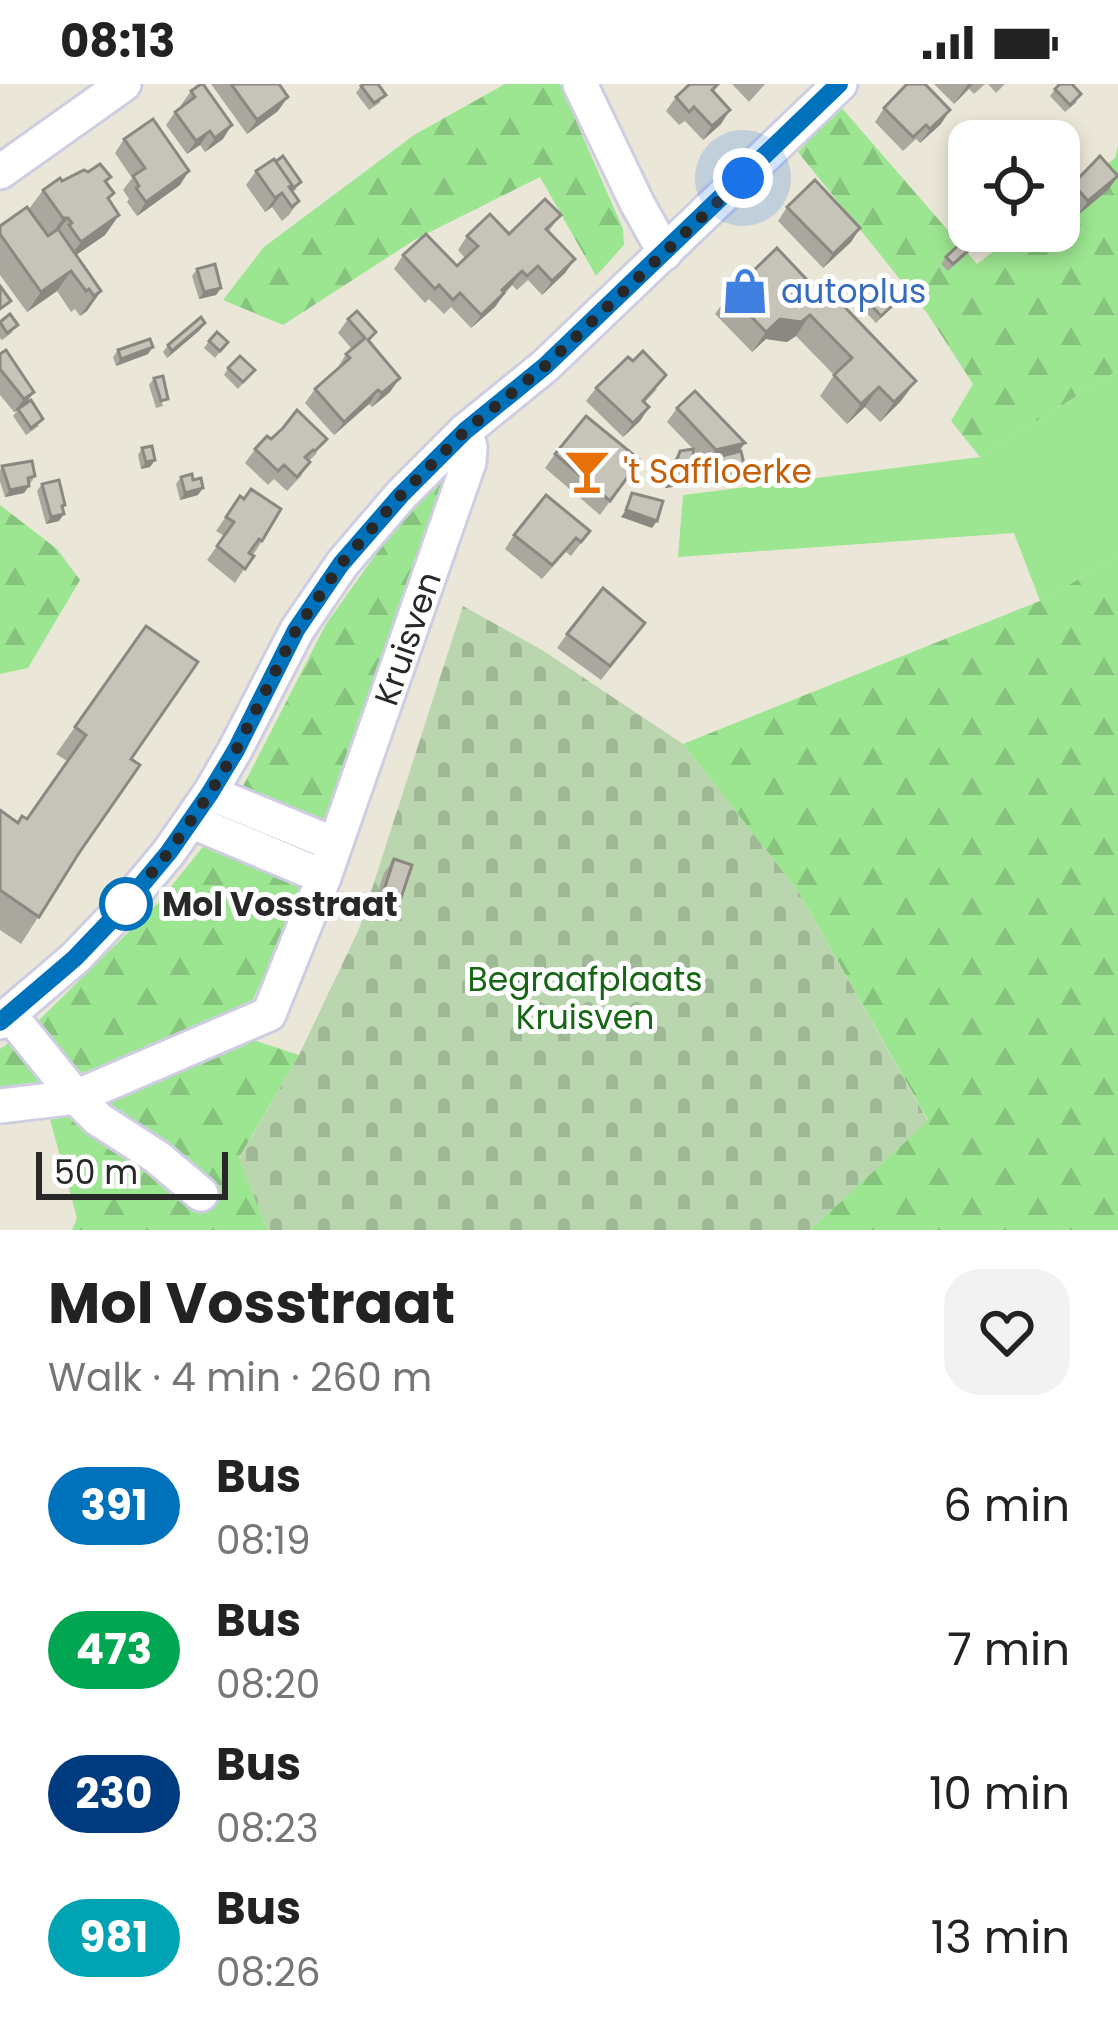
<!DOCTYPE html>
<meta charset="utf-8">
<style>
body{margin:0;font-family:Poppins,sans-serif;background:#f2f2f2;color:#222;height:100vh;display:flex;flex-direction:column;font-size:45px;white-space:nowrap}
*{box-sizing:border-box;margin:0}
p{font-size:39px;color:#767676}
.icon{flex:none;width:66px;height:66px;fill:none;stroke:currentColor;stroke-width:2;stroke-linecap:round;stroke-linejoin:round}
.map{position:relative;height:1146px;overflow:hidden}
.drawer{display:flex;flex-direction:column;background:#fff;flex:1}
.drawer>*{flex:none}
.badge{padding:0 24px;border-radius:39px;font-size:42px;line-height:78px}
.fabs{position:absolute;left:948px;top:36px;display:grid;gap:24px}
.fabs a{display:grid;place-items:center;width:132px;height:132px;border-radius:24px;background:#fff;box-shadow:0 6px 18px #0003;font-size:60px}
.scale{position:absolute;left:36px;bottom:30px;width:192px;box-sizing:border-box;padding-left:12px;border:6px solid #282828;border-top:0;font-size:33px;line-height:42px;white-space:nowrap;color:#282828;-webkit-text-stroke:9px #fff;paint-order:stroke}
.you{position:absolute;width:60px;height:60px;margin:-30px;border:9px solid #fff;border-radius:50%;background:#1a73e8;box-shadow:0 0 0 18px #1a73e833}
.map>.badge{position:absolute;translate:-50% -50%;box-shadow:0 0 0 6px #fff}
.round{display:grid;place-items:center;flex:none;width:126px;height:126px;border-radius:36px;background:#f2f2f2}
.headline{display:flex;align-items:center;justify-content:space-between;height:204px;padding:0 48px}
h1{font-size:57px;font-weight:700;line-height:90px}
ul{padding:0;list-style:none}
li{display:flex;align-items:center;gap:36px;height:144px;padding:0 48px}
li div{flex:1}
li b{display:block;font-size:45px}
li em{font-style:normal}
li .badge{min-width:132px;font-weight:700;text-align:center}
.status{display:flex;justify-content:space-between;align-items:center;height:84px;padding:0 60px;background:#fff;direction:ltr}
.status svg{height:33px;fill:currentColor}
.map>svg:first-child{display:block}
</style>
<div class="status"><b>08:13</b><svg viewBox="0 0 49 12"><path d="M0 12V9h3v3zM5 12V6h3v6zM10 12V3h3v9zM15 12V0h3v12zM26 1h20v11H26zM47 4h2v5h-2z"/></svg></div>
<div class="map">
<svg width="1118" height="1146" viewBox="0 0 1118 1146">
<defs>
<pattern id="forest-firs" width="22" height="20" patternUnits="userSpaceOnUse" patternTransform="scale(3)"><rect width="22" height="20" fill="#9ce591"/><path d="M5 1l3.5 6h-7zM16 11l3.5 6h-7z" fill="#86c47d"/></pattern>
<pattern id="cemetery-stones" width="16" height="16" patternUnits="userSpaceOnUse" patternTransform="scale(3)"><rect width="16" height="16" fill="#b9d6ae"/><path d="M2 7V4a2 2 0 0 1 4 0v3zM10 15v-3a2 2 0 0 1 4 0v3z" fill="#9fb896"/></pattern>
</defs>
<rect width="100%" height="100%" fill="#ebe7d8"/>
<polygon fill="#9ce591" points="1118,286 1118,473 1040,517 1014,449 678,473 683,411 980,373"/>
<g fill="url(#forest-firs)">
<polygon points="505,0 560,0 623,145 624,161 596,192 540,93 416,155 283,241 223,216 264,163 414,51"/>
<polygon points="841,23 977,180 1020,147 1059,147 1059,117 1115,74 1118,62 1118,286 980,373 951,337 973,300 927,229 798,68"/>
<polygon points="440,398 449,413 328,743 240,708 326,540 409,424"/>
<polygon points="0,421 57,465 80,496 28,584 0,590"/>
<polygon points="1118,473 1118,1146 810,1146 928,1036 798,807 683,660 1040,517"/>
<polygon points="206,759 305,804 246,930 46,1002 0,1009 0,965 34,941 157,820"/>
<polygon points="253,956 299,971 239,1074 267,1146 72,1146 77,1134 48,1028 112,1009"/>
</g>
<polygon fill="url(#cemetery-stones)" points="463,522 542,566 683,660 798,807 928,1037 810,1146 267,1146 239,1075 299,971 359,845"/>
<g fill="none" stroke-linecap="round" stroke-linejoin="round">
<defs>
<g id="minor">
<polyline points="580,0 637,119 665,169"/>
<polyline points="0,88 124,0"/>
<polyline points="210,709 334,760"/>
<polyline points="191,737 324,793"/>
<polyline points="10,931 76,1013 98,1035 157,1073 201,1110"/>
<polyline points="0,938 75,874 118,829 169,768 210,709 235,666 297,546 342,480 401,411 465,347 545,282 840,0"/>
<path id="s1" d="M 0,1022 L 76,1013 L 269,930 L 324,793 L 469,378 L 470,363 L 465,347"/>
</g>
</defs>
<use href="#minor" stroke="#cecde2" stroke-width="39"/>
<use href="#minor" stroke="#fff" stroke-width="33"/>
</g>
<g fill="#aaa89e">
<polygon points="211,0 279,0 278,27 247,50"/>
<polygon points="719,0 713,8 721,40 703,56 685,37 679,41 666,27 676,13"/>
<polygon points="732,0 765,0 749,18"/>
<polygon points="934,0 985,0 974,10 969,5 954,20"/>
<polygon points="988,0 1005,0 996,9"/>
<polygon points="361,2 381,18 369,26 356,9"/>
<polygon points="1055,5 1077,18 1065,28 1050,12"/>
<polygon points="191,7 223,55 205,68 200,61 187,70 166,41 175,28 182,23 181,21"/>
<polygon points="884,24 941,40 920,59 916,55 903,67 875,38"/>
<polygon points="124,55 180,101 137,132 127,118 129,115 123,106 132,94 115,69"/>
<polygon points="256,87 297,105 292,108 299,117 289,131 282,137 272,123 265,128 246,101"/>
<polygon points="1118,92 1108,106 1078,131 1063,114 1073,100"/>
<polygon points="111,93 107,99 109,116 119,131 105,151 76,171 101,207 87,227 80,232 75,225 71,228 57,207 27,228 0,191 0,142 29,125 43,106 62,97"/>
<polygon points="787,123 860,144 851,158 823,184 778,137"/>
<polygon points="561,131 548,148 575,175 565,189 542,211 528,196 517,206 512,201 495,223 471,244 451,223 444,230 429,215 425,219 394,185 403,171 457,182 465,174 458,166 467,152 509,150"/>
<polygon points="1026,147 1047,147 1037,159"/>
<polygon points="981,155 976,162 948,187 941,180 946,173"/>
<polygon points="777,164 901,317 880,338 865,323 847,340 820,312 834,291 796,252 787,258 766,255 752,268 715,230 729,210"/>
<polygon points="197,185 221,204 216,211 199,215 192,192"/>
<polygon points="904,211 876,239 863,225 868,218"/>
<polygon points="348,235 376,248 369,258 390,308 372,323 369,320 334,351 305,319 315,305 337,285 346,270 352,265 338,249"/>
<polygon points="0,238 13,248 2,256 0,254"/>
<polygon points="200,246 167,274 163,268 168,261"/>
<polygon points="209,257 228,258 215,274 204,264"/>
<polygon points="118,266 148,270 116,282 113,273"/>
<polygon points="0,270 39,342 26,351 13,332 17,327 14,328 0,311"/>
<polygon points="228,284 255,286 238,305 224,291"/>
<polygon points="154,294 163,322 156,324 149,301"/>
<polygon points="596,304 657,305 645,318 649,323 640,337 623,353 586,317"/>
<polygon points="677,324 739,368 741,396 711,403 705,382 707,380 693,366 696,400 665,404 675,374 680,367 693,365 667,338"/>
<polygon points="283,344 317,369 309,377 301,392 287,407 274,395 268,401 245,379 255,365"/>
<polygon points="142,364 155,376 150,383 141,385 138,371"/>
<polygon points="555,370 640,376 600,431 545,384"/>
<polygon points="2,382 35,392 24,409 5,413 0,398 0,386"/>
<polygon points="181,393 198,411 180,416 176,400"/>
<polygon points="42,400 63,424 59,437 46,440 37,407"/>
<polygon points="240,412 262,457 235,499 207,476 224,452 216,447"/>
<polygon points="590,447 571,472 566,468 542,495 505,465 514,451"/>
<polygon points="146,542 131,675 79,769 21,860 0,846 0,726 18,738 27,735 67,677 56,670"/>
<polygon points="567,550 635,553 601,596 557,564"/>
<polygon points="394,775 398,823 388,837 370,831 384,789"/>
</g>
<g fill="#8b8881">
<polygon points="968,0 973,0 954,20"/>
<polygon points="288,13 278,27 247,50 257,36"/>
<polygon points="730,26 721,40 703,56 712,42"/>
<polygon points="950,26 941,40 920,59 930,45"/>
<polygon points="232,41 223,55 205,68 215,54"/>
<polygon points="210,47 200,61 187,70 196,57"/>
<polygon points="189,87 180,101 137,132 146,118"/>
<polygon points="1118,92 1108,106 1078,131 1088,117"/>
<polygon points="282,109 272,123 265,128 275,114"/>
<polygon points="119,131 105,151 66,178 81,158"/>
<polygon points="63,134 68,134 53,154 49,154"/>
<polygon points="860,144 851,158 823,184 833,170"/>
<polygon points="575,175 565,189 542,211 552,197"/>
<polygon points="71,187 57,207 27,228 41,208"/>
<polygon points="522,187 512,201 497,215 504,209 495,223 471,244 502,206"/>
<polygon points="221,204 216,211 199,215 204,208"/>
<polygon points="101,207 87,227 80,232 94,212"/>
<polygon points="810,231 796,252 787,258 766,255 752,268 766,248 780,235"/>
<polygon points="205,239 200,246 167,274 172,267"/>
<polygon points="153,263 148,270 116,282 121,275"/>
<polygon points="400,294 390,308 372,323 382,309"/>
<polygon points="916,297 901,317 880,338 894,318"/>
<polygon points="879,303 865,323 847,340 861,320"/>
<polygon points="378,306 369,320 334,351 344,338"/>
<polygon points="34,308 24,322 14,328 24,315"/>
<polygon points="649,323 640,337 623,353 633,339"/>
<polygon points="745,359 735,373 710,375 707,380 716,366"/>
<polygon points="155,376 150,383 141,385 146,378"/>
<polygon points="746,389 741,396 711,403 716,396"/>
<polygon points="701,393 696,400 665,404 670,397"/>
<polygon points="29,402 24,409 5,413 10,406"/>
<polygon points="203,404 198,411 180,416 185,409"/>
<polygon points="626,426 657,437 652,444 621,433"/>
<polygon points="64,430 59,437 46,440 51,433"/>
<polygon points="380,818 398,823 388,837 370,831"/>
</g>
<g fill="#c6c3b8" stroke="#8b8881" stroke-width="3">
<polygon points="201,0 203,0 232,41 215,54 210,47 196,57 175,28 195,13 191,7"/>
<polygon points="231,0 279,0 288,13 257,36"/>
<polygon points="364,0 378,0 386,11 374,19 361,2"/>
<polygon points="690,0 718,0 712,6 730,26 712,42 694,23 689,28 676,13"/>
<polygon points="907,0 925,0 950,26 930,45 926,41 913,53 884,24"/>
<polygon points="1060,0 1072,0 1081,10 1070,21 1055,5"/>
<polygon points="153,35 189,87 146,118 136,104 139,102 133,92 145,84 124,55"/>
<polygon points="283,72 301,98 291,106 292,101 275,78"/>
<polygon points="1100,72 1118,92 1088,117 1073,100"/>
<polygon points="274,75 292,101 289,103 299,117 292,123 282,109 275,114 256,87"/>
<polygon points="100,80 111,93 105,97 114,109 108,114 119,131 81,158 69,141 72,139 68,134 63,134 43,106 60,94 62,97 84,86 88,88"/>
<polygon points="815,96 860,144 833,170 787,123"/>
<polygon points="545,115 561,131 546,145 575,175 552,197 538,182 527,192 522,187 502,206 504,209 481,231 460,209 453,216 439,201 435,205 403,171 426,150 457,182 478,162 467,152 490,130 509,150"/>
<polygon points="27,123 48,152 58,145 101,207 94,212 89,205 86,207 71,187 41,208 0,150 0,142"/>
<polygon points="973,147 981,155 953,180 946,173"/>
<polygon points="777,164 825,215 831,209 916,297 894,318 879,303 861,320 834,291 852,274 810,231 801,238 780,235 766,248 729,210"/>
<polygon points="215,180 221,204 204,208 197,185"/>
<polygon points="890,197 904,211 881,232 868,218"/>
<polygon points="0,202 11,217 0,225"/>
<polygon points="357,227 376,248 368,256 400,294 382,309 378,306 344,338 315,305 350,274 346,270 365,254 348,235"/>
<polygon points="10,230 18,241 7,249 0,238"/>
<polygon points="201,233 205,239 172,267 168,261"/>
<polygon points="217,248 228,258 220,267 209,257"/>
<polygon points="150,255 153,263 121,275 118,266"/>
<polygon points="6,266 34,308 24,315 0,285 0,270"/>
<polygon points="643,267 666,291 643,317 649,323 633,339 596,304 628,273 633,277"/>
<polygon points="240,272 255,286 243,298 228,284"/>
<polygon points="163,292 168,315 161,317 154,294"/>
<polygon points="695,307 745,359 716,366 677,324"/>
<polygon points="31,316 43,335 31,344 18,325"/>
<polygon points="297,326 327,355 315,367 313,366 305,373 310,378 297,393 284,381 278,387 255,365 267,352 271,355 283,344"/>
<polygon points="586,332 640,376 610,417 555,370"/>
<polygon points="152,362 155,376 146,378 142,364"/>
<polygon points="693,365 694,377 699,376 701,393 670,397 680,367"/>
<polygon points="741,367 746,389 716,396 710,375"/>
<polygon points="32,377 35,392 28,394 29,402 10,406 2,382"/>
<polygon points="192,390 193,396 201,394 203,404 185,409 181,393"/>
<polygon points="59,396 65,421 62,422 64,430 51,433 42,400"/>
<polygon points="251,405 281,425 262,457 259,455 249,469 254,472 245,485 217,462 234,438 226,433 240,412 244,415"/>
<polygon points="632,409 663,417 657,437 626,426"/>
<polygon points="546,411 590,447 581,458 576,454 552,481 514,451"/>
<polygon points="603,504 645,539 610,582 567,550"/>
<polygon points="146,542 198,578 131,675 140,681 79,769 39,833 0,806 0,726 18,739 22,732 27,735 86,651 75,643"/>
<polygon points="394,775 412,781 398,823 380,818"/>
</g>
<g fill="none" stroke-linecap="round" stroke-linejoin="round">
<defs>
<polyline id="line" points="0,938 75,874 118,829 169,768 210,709 236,666 296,546 341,480 401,411 465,347 545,282 839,0"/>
</defs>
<use href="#line" stroke="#fff" stroke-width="27"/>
<use href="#line" stroke="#0072bc" stroke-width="18"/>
<polyline stroke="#282828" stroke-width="12" stroke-dasharray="0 21.6" points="126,820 118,829 169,768 210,709 236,666 296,546 341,480 401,411 465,347 545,282 743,94"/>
</g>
<defs>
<symbol id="shop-bare" viewBox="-9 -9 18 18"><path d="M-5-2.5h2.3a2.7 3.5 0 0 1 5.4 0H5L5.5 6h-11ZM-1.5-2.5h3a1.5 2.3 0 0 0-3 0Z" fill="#3f7fe0" stroke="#fff" stroke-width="2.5" paint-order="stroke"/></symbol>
<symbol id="bar-bare" viewBox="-9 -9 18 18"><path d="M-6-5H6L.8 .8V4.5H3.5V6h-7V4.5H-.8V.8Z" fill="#e8710a" stroke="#fff" stroke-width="2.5" paint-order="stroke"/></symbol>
</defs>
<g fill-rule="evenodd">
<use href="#shop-bare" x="712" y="174" width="66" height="66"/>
<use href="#bar-bare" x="554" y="354" width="66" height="66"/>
</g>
<circle fill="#fff" stroke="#0072bc" stroke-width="6" cx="126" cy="820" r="24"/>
<g text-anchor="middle" stroke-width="10" stroke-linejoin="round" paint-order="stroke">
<g font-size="33" fill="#366cbe" stroke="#fff" text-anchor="start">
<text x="781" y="219">autoplus</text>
</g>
<g font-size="33" fill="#c56008" stroke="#fff" text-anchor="start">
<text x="623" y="399">'t Saffloerke</text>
</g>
<g font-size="33" fill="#282828" stroke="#fff">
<text dy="12" stroke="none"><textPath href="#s1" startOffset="687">Kruisven</textPath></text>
</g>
<g font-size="33" font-weight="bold" fill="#282828" stroke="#fff" text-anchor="start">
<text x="162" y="832">Mol Vosstraat</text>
</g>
<g font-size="33" fill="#166616" stroke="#fff">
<text x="585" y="907">Begraafplaats<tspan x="585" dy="38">Kruisven</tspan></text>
</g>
</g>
</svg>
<div class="fabs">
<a><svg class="icon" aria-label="locate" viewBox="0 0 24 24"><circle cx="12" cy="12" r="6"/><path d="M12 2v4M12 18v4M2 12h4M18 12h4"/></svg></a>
</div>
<div class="scale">50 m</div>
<div class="you" style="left:743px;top:94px"></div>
</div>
<section class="drawer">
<div class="headline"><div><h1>Mol Vosstraat</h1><p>Walk · 4 min · 260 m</p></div><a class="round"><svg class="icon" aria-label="heart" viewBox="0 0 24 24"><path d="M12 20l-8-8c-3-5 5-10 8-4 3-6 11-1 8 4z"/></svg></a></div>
<ul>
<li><span class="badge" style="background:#0072bc;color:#fff">391</span><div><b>Bus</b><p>08:19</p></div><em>6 min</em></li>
<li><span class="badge" style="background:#00a651;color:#fff">473</span><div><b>Bus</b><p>08:20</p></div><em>7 min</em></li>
<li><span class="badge" style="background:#003b80;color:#fff">230</span><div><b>Bus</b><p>08:23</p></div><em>10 min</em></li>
<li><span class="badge" style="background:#00a3b4;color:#fff">981</span><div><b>Bus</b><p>08:26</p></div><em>13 min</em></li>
</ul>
</section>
